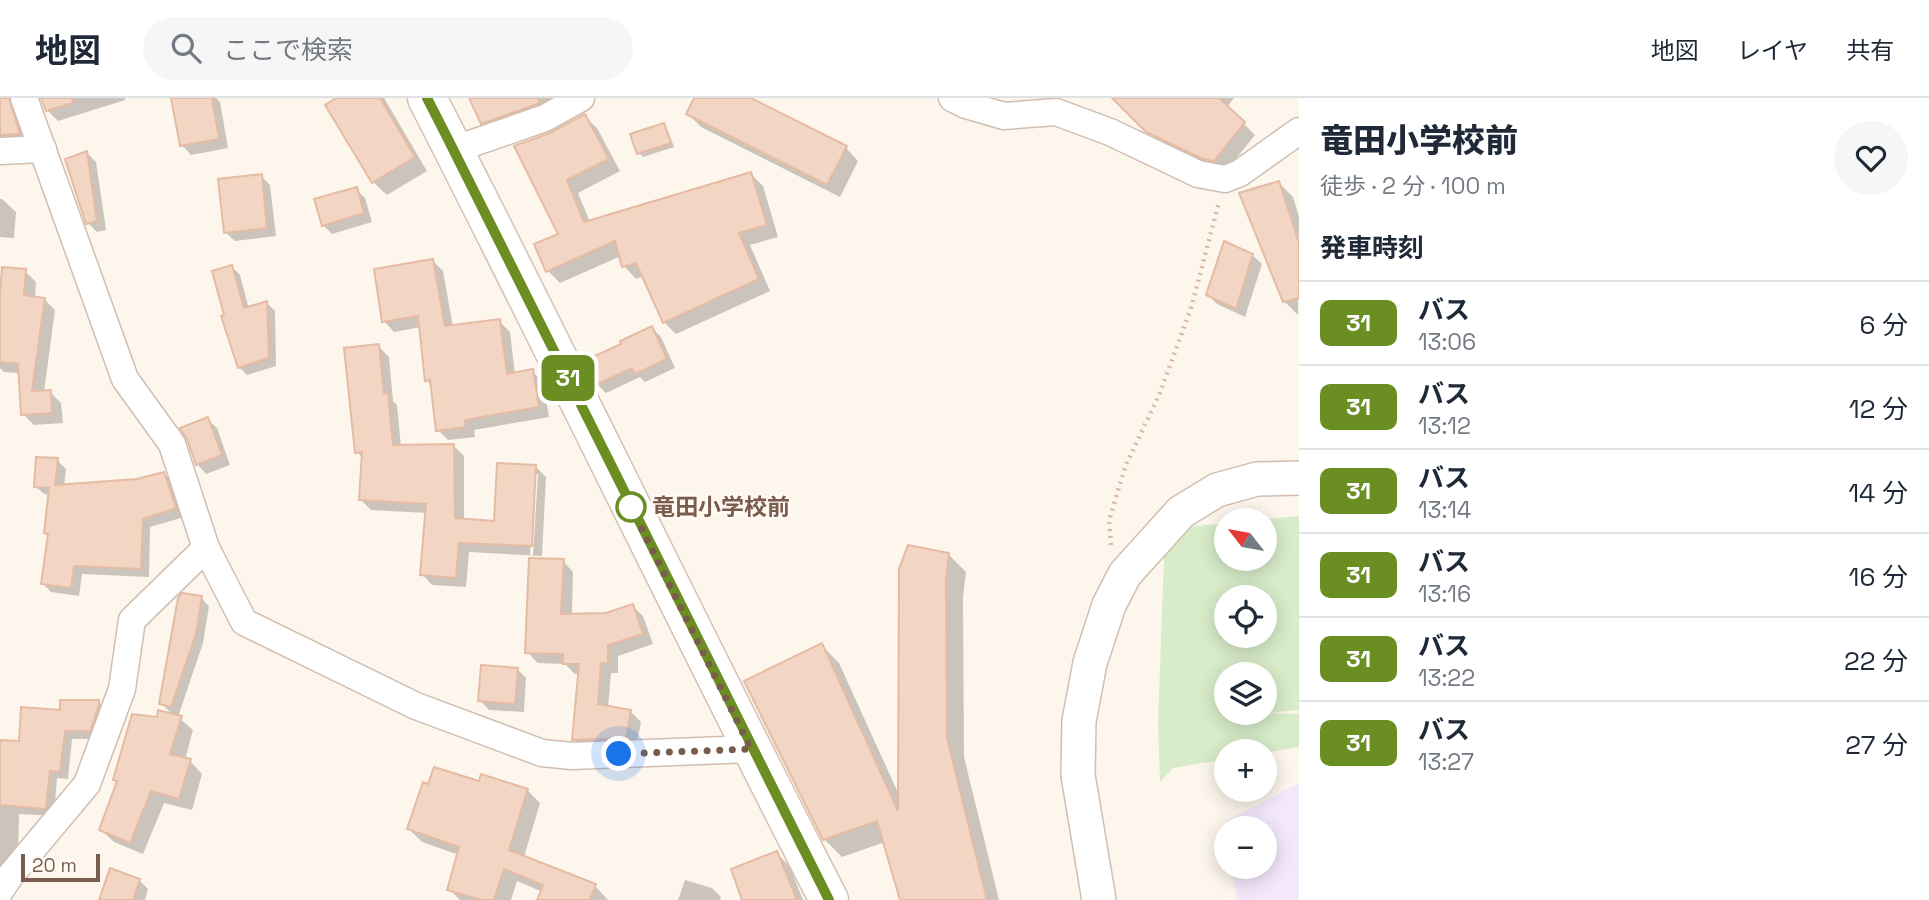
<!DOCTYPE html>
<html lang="ja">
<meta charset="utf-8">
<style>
body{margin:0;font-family:"Space Grotesk","Noto Sans JP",sans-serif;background:#f6f6f7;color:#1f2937;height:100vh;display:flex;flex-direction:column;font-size:26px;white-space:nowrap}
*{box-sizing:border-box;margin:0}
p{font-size:23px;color:#747a83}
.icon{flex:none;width:38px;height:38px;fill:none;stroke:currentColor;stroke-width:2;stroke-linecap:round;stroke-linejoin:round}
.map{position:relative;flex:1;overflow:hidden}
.drawer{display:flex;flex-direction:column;background:#fff;width:630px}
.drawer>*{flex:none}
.badge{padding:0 14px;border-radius:10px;font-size:24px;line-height:46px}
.needle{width:46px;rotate:301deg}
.controls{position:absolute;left:1214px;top:410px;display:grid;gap:14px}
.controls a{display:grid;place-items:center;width:63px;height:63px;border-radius:50%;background:#fff;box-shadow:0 4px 18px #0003;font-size:35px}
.scale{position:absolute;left:21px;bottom:18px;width:79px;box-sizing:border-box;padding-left:7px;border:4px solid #7a5c4d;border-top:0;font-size:19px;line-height:24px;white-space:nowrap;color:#7a5c4d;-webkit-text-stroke:5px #fffaf3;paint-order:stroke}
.you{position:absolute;width:35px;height:35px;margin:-18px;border:5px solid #fff;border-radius:50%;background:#1a73e8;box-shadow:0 0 0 10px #1a73e833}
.map>.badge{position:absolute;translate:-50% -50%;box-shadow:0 0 0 4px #fff}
h2{padding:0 21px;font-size:26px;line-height:63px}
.round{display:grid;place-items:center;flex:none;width:74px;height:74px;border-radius:37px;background:#f6f6f7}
.overview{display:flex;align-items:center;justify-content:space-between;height:119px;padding:0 21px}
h1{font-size:33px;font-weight:800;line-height:52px}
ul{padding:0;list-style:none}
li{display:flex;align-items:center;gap:21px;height:84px;padding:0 21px;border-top:2px solid #e0e1e3}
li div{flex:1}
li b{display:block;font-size:26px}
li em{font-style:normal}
li .badge{min-width:77px;font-weight:700;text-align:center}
header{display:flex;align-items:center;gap:42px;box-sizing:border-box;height:98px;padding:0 35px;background:#fff;border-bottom:2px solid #e0e1e3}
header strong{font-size:33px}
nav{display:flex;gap:38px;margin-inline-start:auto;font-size:24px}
.search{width:490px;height:63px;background:#f6f6f7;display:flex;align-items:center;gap:18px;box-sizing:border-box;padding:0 24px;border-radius:38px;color:#747a83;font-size:26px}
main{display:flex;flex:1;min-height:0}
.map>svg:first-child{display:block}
</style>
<header>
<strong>地図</strong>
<div class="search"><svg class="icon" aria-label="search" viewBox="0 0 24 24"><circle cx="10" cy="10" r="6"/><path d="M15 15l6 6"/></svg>ここで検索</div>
<nav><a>地図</a><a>レイヤ</a><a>共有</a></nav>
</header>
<main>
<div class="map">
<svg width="1299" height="802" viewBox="0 0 1299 802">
<rect width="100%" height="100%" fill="#fdf6ec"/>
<polygon fill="#f3e8fa" points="1299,685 1299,802 1237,802 1231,768 1265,768 1265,730 1227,730 1226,723"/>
<path fill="#d8ecc9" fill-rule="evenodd" d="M 1299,418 L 1299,612 L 1267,615 L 1299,616 L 1299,649 L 1265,655 L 1265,653 L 1227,653 L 1227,661 L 1173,670 L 1160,684 L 1158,624 L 1165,431 L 1227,425 L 1227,460 L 1265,460 L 1265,422 L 1256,422 ZM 1227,499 L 1265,499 L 1265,537 L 1227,537 ZM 1227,576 L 1265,576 L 1265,614 L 1227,614 Z"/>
<g fill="#0003" fill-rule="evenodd">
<polygon points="0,0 23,0 29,46 0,53"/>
<polygon points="42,0 125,0 125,2 58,23 47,12"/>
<polygon points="173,0 216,0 220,4 228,50 191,57 182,47"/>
<polygon points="340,0 384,0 427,73 387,97 373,84"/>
<polygon points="470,0 574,0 492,34 482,25"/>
<polygon points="696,0 747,0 846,50 858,63 840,99 701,29 688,16"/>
<polygon points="1116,0 1234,0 1227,9 1255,37 1226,73 1216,72 1160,45"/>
<polygon points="584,18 597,30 620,73 578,95 590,124 751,76 763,88 778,139 750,147 770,193 676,236 664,224 644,178 636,181 624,168 621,158 560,185 548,173 560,137 551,36"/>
<polygon points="663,27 667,31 674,49 643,59 639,55"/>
<polygon points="87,55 96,64 106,132 97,134 88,125"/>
<polygon points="261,78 270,87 276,138 235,143 225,134"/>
<polygon points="1279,85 1293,99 1299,119 1298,217 1284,203"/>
<polygon points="356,91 365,100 372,124 332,136 323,127"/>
<polygon points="0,101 2,101 16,114 14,140 0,139"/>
<polygon points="1252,157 1262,166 1245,219 1217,206 1208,197"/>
<polygon points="433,163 443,173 453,229 499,223 510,234 515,276 532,273 543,284 549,319 474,332 475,339 448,342 438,332 433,288 426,282 421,229 394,234 384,223"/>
<polygon points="232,169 240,177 249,211 267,205 275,213 276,268 247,277 239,269 226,218"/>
<polygon points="25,173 36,184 35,200 44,201 55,212 44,294 50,294 61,305 63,325 34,327 23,316 20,275 4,274 0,270 0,202"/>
<polygon points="652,230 661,239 675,270 645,284 640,279 606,295 597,286 623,246"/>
<path d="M 378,248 L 389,259 L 393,303 L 397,307 L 401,349 L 454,348 L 464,358 L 464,422 L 496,424 L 536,369 L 546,379 L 542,458 L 469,454 L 466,489 L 432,487 L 422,476 L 427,415 L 371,412 L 361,402 L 363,360 L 357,354 ZM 534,376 L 538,376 L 533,457 L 530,457 Z"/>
<polygon points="207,321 217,330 230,367 206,376 197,366"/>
<polygon points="57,362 66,371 64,388 138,383 164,375 172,384 184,419 150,429 149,479 82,476 79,498 51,494 43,486 49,439 45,435 50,397 44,396 35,388"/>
<polygon points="948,456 966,474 963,499 964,659 999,802 902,802 885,744 842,759 824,741 821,547 839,565 900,699"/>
<polygon points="563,463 573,474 572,517 606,517 632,508 643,518 653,546 618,558 618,575 611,575 608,610 631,614 641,624 636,650 585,652 574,642 580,576 575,576 565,566 538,565 527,554"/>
<polygon points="201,500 209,508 203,545 178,619 193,632 185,662 190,663 202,676 192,712 164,705 143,756 114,744 101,732 118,685 115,682 158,621 174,618 161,605"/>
<polygon points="517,571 526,580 524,614 489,612 480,602"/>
<polygon points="99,604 107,612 98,641 72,641 68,681 57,680 54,718 19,716 18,762 0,786 0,644 21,645 62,614"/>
<polygon points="480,685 527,692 540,705 524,759 595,788 608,802 539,802 543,794 517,783 511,802 460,802 449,791 459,757 422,744 409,731"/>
<polygon points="777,755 790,769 803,802 743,802 734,772"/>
<polygon points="111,773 139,782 148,791 145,802 101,802"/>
<polygon points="685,782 712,790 721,799 720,802 678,802"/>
</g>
<g fill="#f3d5c3" stroke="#e6bba3" stroke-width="2">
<polygon points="0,0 9,0 20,36 0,37"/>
<polygon points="41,0 72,0 73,5 46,13"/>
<polygon points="171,0 212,0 219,41 180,48"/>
<polygon points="336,0 380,0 415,59 372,85 325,7"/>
<polygon points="469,0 540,0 538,1 540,5 481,26"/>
<polygon points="694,0 751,0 847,48 827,87 686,16"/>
<polygon points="1112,0 1219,0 1245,24 1214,63 1203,61 1146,34"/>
<polygon points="585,16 609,61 567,82 584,124 751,74 767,127 739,135 759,181 663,225 636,165 622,169 615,143 546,174 534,146 558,136 514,48 550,35"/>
<polygon points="664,25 671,45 637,56 630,36"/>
<polygon points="87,53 97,123 86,126 65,61"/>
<polygon points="262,76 267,130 224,135 218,81"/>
<polygon points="1279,83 1299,145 1299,200 1283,204 1239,95"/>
<polygon points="357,89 364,115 322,128 314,101"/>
<polygon points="1224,143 1253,156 1236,211 1206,197"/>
<polygon points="433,161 445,228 500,221 507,276 533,271 539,309 465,322 465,329 436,333 430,282 425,283 418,218 382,224 374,171"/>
<polygon points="232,167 244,210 267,203 269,260 238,270 221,218 224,217 212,173"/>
<polygon points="2,169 26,171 24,197 45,200 32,293 51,292 52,315 21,317 18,266 0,264 0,195"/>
<polygon points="652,228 667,261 635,276 632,270 595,287 584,263 621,246 620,243"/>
<polygon points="379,246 384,295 388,295 393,347 454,346 455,420 494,423 497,365 536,367 532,448 459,445 456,480 420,477 426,406 359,402 362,354 355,355 344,250"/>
<polygon points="208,319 222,357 196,367 187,341 180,330"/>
<polygon points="36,359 58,360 55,387 137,381 164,374 176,410 143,421 141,471 74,468 71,490 41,486 48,436 44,435 49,390 34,389"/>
<polygon points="908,447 949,455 946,481 947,640 987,802 900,802 877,723 823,742 744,583 822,545 898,713 899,471"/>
<polygon points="529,460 564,461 561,516 606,515 633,506 643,536 608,547 608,565 601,565 598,606 631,612 626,640 572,642 579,566 563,566 563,556 525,555"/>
<polygon points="182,495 202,498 196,536 171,609 159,606 178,500"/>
<polygon points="481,567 518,570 515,606 478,603"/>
<polygon points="60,602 99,602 99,607 90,633 65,633 60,674 50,673 46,711 0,707 0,642 19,643 21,609 60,612"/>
<polygon points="158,612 182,618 170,656 191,661 179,701 151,693 130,745 99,732 117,683 113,682 132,616 157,619"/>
<polygon points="434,669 479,683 481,676 528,691 509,752 596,786 590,802 537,802 543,787 504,771 494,802 481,802 447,792 459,749 407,731 423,684 428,686"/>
<polygon points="777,753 797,802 742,802 731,771"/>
<polygon points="110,770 140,781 133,802 99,802"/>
</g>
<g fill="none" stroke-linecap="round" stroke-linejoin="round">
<defs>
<g id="minor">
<polyline points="24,0 125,281 172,346 206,450 244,524 416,608 542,655 572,658 751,651"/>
<polyline points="952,0 966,7 1004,18 1056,14 1110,34 1198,76 1225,81 1240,75 1299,33"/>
<polyline points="453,52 545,20 581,0"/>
<polyline points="0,53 43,51"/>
<polyline points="0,793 10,778 87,686 122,591 132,522 206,450"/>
</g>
<polyline id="tertiary" points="1099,802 1078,677 1079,623 1090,565 1109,507 1125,476 1181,414 1217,392 1257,381 1299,380"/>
<path id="secondary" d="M 427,0 C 563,266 692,536 829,802"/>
</defs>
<use href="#minor" stroke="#d1beb0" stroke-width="29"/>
<use href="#tertiary" stroke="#d1beb0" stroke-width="36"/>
<use href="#secondary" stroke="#d6c0b0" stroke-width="41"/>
<polyline stroke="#d9b8a5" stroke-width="4.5" stroke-dasharray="2 5" stroke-linecap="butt" points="1111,447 1109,423 1125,369 1160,295 1192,207 1219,104"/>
<use href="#minor" stroke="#fff" stroke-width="26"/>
<use href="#tertiary" stroke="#fff" stroke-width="33"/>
<use href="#secondary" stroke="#fff" stroke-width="38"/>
</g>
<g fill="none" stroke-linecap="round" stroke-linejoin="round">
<defs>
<path id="line" d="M 427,0 C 563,266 693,535 829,802"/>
</defs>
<use href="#line" stroke="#fff" stroke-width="16"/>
<use href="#line" stroke="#6b8e23" stroke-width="10"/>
<polyline stroke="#7a5c4d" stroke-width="7" stroke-dasharray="0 12.6" points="619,656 751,651 629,405 631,409"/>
</g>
<circle fill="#fff" stroke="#6b8e23" stroke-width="3.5" cx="631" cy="409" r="14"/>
<g text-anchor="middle" stroke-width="5" stroke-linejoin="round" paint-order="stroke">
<g font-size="23" font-weight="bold" fill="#7a5c4d" stroke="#fffaf3" text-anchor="start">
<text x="652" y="417">竜田小学校前</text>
</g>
</g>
</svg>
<div class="controls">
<a><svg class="needle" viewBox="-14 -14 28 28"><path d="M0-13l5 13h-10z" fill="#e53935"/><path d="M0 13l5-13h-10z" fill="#747a83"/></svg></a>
<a><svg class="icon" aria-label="locate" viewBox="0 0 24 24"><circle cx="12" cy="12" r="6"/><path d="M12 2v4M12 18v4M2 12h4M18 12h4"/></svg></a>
<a><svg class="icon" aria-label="layers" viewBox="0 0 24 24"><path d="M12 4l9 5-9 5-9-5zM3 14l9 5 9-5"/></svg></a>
<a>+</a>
<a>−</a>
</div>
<div class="scale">20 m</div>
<div class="you" style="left:619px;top:656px"></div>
<b class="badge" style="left:568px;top:280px;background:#6b8e23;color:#fff">31</b>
</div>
<section class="drawer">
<div class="overview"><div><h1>竜田小学校前</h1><p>徒歩 · 2 分 · 100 m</p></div><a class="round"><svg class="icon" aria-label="heart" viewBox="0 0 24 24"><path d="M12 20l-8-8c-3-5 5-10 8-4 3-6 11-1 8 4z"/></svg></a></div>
<h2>発車時刻</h2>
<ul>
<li><span class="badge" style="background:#6b8e23;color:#fff">31</span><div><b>バス</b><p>13:06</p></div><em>6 分</em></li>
<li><span class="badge" style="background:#6b8e23;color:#fff">31</span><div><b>バス</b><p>13:12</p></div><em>12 分</em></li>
<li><span class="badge" style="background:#6b8e23;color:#fff">31</span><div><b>バス</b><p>13:14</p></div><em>14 分</em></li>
<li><span class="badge" style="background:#6b8e23;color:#fff">31</span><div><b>バス</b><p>13:16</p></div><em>16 分</em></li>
<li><span class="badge" style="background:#6b8e23;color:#fff">31</span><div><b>バス</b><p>13:22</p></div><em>22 分</em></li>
<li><span class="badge" style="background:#6b8e23;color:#fff">31</span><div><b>バス</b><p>13:27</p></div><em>27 分</em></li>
</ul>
</section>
</main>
